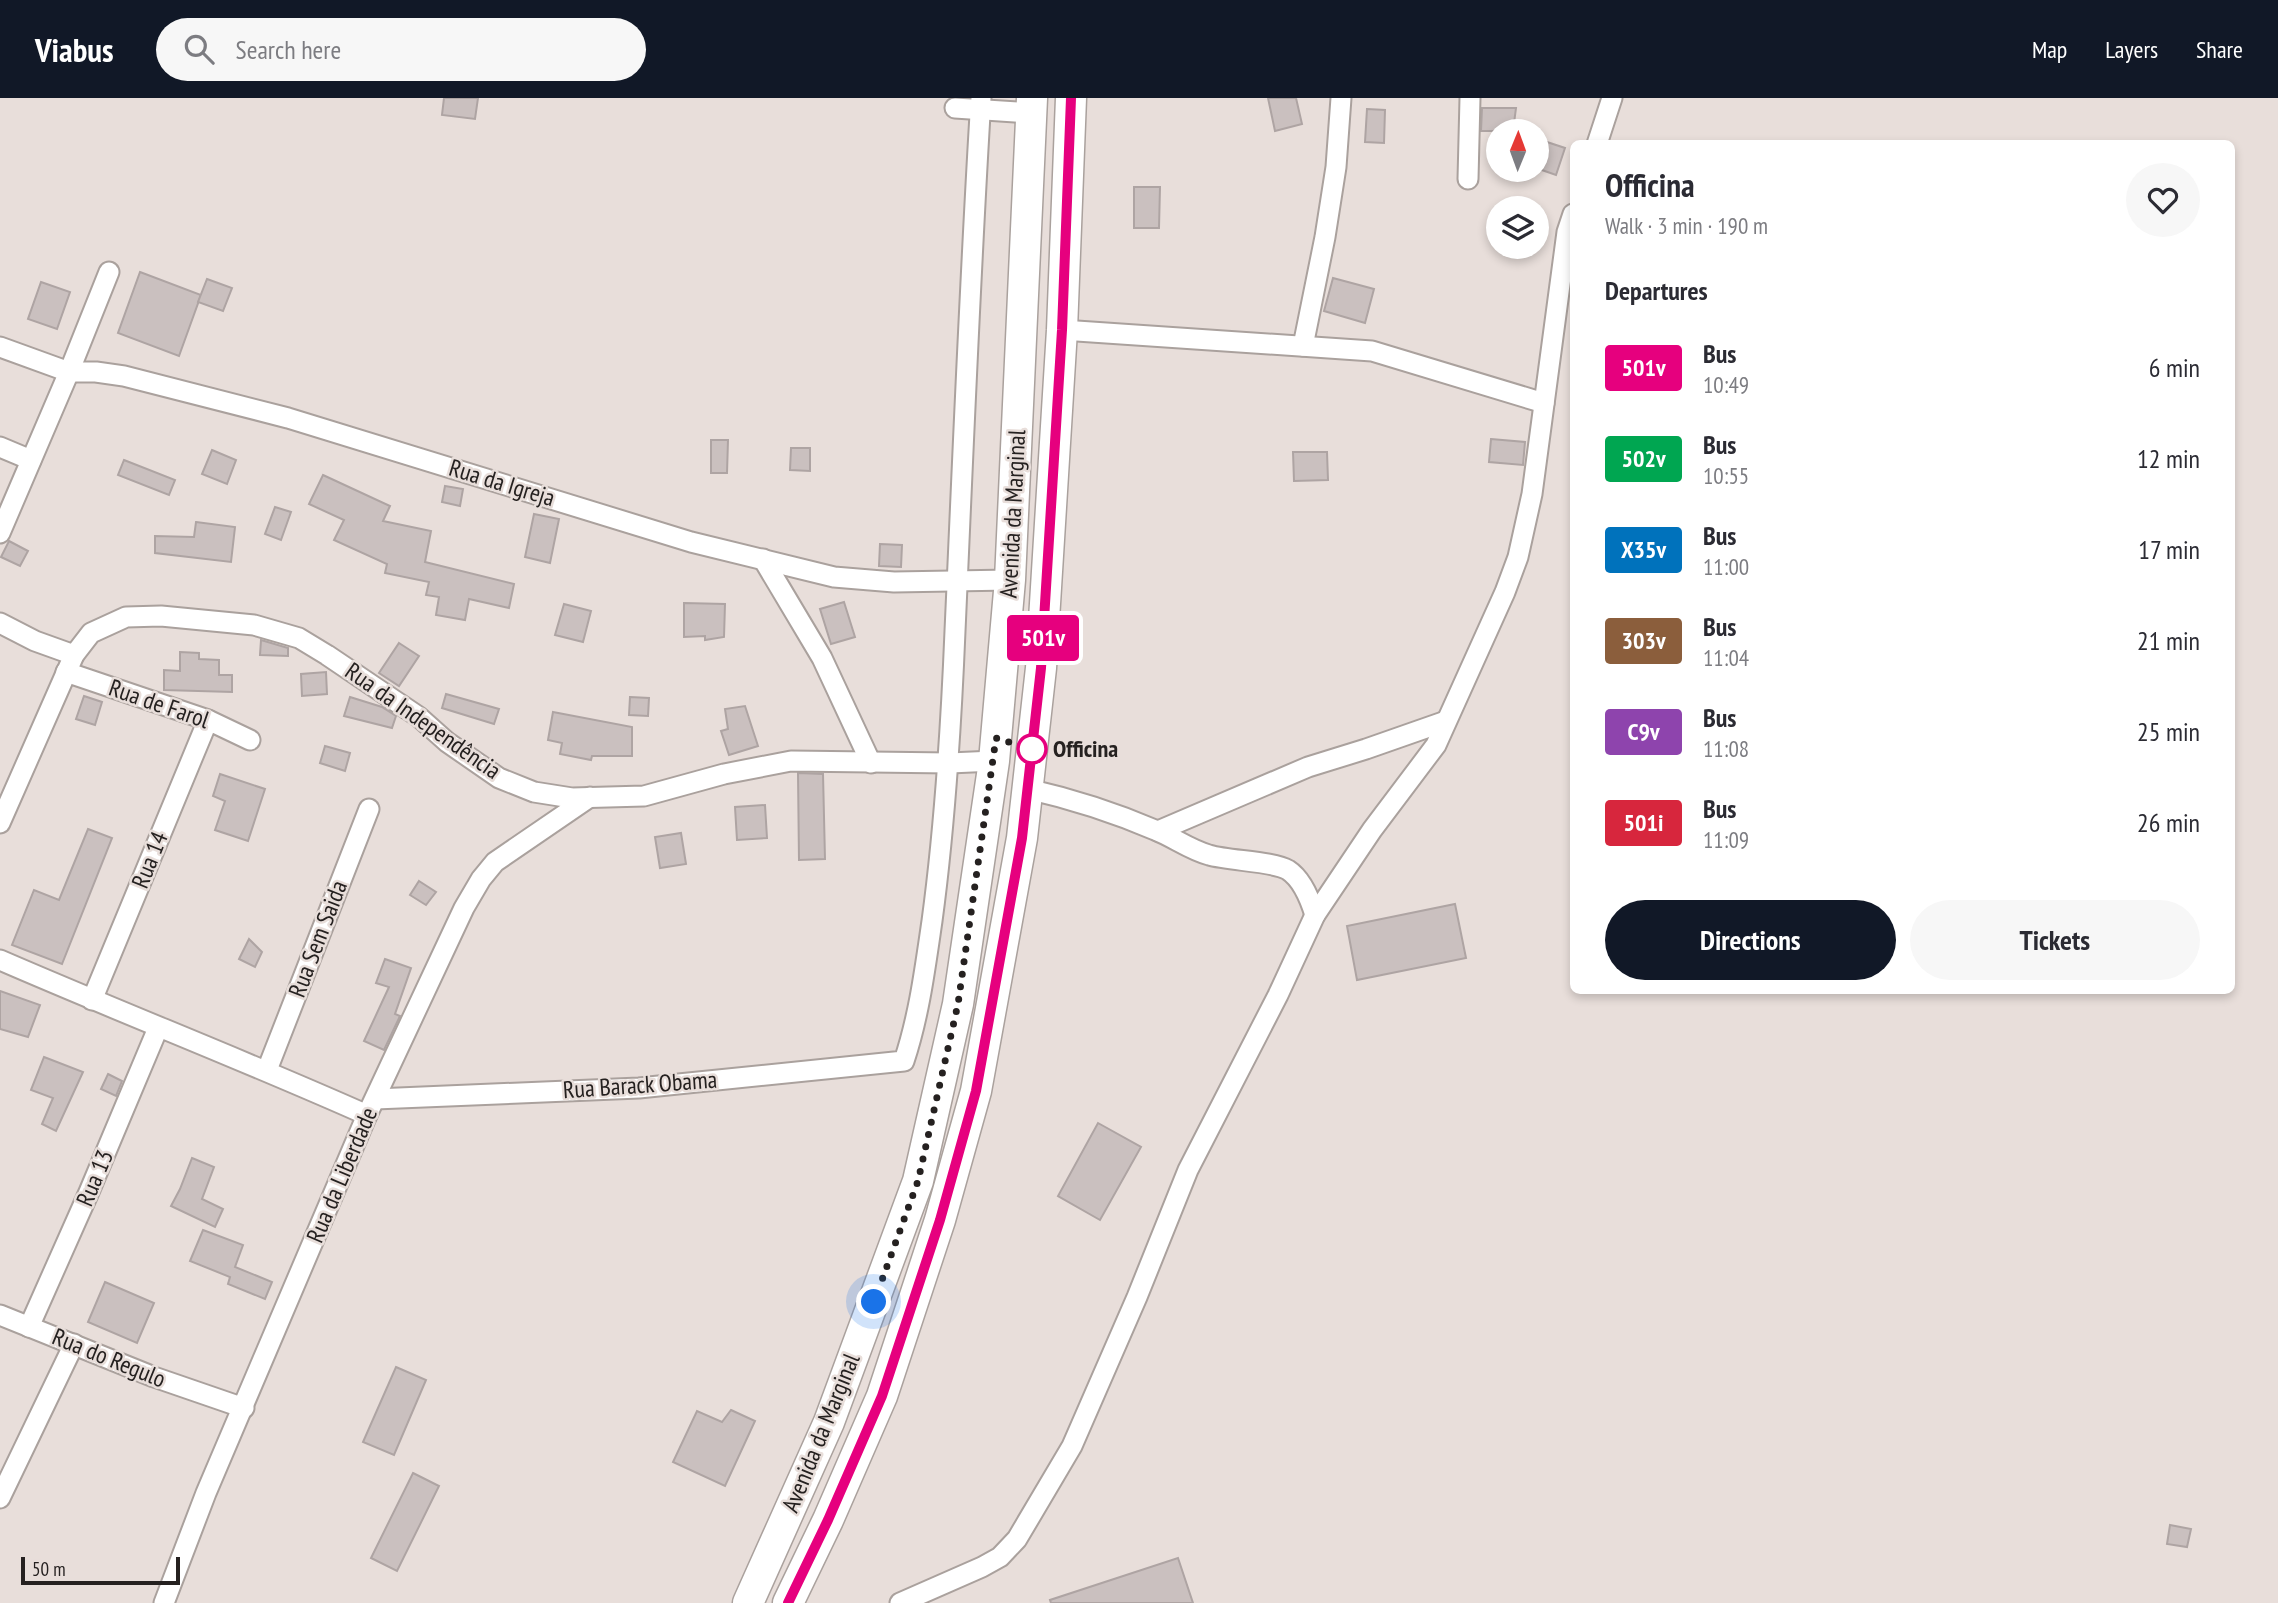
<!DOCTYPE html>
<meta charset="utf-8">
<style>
body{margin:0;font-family:"PT Sans Narrow",sans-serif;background:#f7f7f7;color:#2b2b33;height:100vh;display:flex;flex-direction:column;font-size:26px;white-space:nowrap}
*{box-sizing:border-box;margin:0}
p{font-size:23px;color:#7c7c81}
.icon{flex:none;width:38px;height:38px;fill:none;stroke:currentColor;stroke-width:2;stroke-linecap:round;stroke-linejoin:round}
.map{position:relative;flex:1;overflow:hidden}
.drawer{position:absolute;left:1570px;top:42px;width:665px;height:854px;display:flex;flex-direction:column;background:#fff;border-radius:10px;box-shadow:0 4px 10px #0003}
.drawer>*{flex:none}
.badge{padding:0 14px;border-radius:5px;font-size:24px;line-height:46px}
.needle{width:46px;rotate:1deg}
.fabs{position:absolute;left:1486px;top:21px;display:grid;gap:14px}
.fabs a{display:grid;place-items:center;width:63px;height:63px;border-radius:50%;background:#fff;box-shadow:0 4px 10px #0003;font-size:35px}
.scale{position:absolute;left:21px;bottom:18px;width:159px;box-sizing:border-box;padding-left:7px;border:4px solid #252120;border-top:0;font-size:19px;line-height:24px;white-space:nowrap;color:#252120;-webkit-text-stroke:5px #e8deda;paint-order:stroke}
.you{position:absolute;width:35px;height:35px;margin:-18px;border:5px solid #fff;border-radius:50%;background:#1a73e8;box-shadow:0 0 0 10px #1a73e833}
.map>.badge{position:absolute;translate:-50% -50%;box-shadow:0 0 0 4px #fff}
h2{padding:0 35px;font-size:26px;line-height:63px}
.round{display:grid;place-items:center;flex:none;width:74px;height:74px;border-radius:37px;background:#f7f7f7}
.overview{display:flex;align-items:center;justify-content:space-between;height:119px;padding:0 35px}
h1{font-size:33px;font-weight:700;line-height:52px}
.action{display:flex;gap:14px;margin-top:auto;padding:14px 35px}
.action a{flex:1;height:80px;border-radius:42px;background:#111827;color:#fff;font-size:28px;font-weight:700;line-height:80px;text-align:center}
.action a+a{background:#f7f7f7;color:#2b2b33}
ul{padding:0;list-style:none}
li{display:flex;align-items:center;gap:21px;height:91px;padding:0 35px}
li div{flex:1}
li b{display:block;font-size:26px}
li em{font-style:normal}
li .badge{min-width:77px;font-weight:700;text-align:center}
header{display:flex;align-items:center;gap:42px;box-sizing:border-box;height:98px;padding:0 35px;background:#111827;color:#fff}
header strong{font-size:33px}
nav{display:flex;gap:38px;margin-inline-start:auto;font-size:24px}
.search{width:490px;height:63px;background:#f7f7f7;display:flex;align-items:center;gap:18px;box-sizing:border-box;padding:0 24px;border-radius:38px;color:#7c7c81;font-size:26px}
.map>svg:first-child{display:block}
</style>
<header>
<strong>Viabus</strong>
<div class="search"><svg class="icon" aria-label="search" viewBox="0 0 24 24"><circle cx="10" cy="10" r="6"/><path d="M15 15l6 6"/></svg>Search here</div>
<nav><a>Map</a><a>Layers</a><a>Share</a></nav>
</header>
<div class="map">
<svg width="2278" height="1505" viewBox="0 0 2278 1505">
<rect width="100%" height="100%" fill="#e8deda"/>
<g fill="#cac0bf" stroke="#aea4a3" stroke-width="2">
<polygon points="444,0 478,0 475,21 442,17"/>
<polygon points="1268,0 1296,0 1302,26 1275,33"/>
<polygon points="1482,10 1516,10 1513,33 1481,33"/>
<polygon points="1367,11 1385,12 1384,45 1365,44"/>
<polygon points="1547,44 1565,50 1556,77 1539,71"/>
<polygon points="1134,89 1160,89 1159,130 1134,130"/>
<polygon points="140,174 201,197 179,258 118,235"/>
<polygon points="1333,180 1374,191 1365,225 1324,213"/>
<polygon points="207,181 232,190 223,213 198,204"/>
<polygon points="41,184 70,194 57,231 28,221"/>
<polygon points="1491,341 1525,344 1523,367 1489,364"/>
<polygon points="711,342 728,342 727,375 711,375"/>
<polygon points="791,350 810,350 810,373 790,372"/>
<polygon points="212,352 236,362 227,386 202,376"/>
<polygon points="1293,354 1327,354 1328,382 1294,383"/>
<polygon points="124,362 175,382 169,397 118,377"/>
<polygon points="323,377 390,408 383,423 431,433 425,464 514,486 509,510 469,501 465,522 436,517 439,499 426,497 429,484 385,475 387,466 334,442 344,422 309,406"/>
<polygon points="445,388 463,391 460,408 442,404"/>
<polygon points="275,409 291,414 281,442 265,436"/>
<polygon points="534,416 559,421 550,465 525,459"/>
<polygon points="196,424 235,429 231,464 155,455 155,438 194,439"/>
<polygon points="9,443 28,453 20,468 1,459"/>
<polygon points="880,446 902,447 901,469 879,468"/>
<polygon points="844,504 855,539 831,546 820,511"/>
<polygon points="684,505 725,506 724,539 705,542 705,538 684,539"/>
<polygon points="564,506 591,513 583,544 555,537"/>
<polygon points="261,542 288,550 288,558 260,557"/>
<polygon points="399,545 419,558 399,588 379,575"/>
<polygon points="180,554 199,555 199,561 219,562 219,577 232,577 232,594 164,592 164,572 180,573"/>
<polygon points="326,574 327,596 302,598 301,576"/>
<polygon points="446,596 499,611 494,626 442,610"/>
<polygon points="84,598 102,604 95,627 76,621"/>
<polygon points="350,599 382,609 396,618 392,630 344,618"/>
<polygon points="630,599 649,600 648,618 629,617"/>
<polygon points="745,608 758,648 729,657 721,633 728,631 725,611"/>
<polygon points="553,614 632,629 632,658 592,658 591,662 560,656 562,645 548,642"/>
<polygon points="325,648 350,655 345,673 320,665"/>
<polygon points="798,675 823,676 825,761 799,762"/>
<polygon points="220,676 265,691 248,743 215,732 225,703 213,698"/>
<polygon points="765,707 767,740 737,742 735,709"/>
<polygon points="88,731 112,740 62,866 12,847 34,792 59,802"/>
<polygon points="681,735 686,766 660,770 655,739"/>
<polygon points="419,783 436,794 426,807 410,797"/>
<polygon points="1455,806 1466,860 1357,882 1347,828"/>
<polygon points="249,841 262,854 255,869 239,861"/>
<polygon points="385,861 411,870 395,916 400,918 384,952 364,943 389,889 376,885"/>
<polygon points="0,893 40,907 28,939 0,931"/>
<polygon points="44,959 83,974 56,1033 42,1026 53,1000 31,992"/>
<polygon points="108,976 122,983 116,998 101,991"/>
<polygon points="1098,1025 1141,1049 1100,1122 1058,1098"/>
<polygon points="192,1060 214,1069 202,1101 223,1111 215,1129 171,1108 180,1091"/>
<polygon points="203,1132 243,1147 235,1169 272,1184 265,1201 228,1186 230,1179 190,1163"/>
<polygon points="105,1184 154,1205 137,1245 88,1224"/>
<polygon points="396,1269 426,1282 394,1357 363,1344"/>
<polygon points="731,1312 755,1323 725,1388 673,1364 697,1313 722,1324"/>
<polygon points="413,1375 439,1388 397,1473 371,1460"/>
<polygon points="2170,1427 2191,1431 2187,1449 2167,1446"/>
<polygon points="1178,1460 1193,1505 1051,1505 1050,1502"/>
</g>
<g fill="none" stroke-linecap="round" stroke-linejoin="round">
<defs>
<g id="minor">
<polyline points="955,10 1031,15"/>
<polyline points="1597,46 1612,0"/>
<polyline points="1468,81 1470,0"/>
<polyline points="1062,232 1372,253 1544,305"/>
<polyline points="1303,248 1325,139 1336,69 1341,0"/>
<polyline points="0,249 69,274 96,274 124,278 288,320 691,444 834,479 894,484 1010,482"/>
<polyline points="0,349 31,362"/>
<polyline points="0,435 69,274 109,174"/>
<polyline points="763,461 822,560 871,665"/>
<polyline points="0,525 35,543 74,557"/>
<polyline points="66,574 208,622 250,642"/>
<path d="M 1028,691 C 1072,701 1113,714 1155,732 C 1173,739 1190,752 1209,757 C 1229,763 1273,763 1288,772 C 1302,781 1310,801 1315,817"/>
<polyline points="0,725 74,557 91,535 126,519 161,518 254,527 299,540 327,557 419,619 447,644 499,680 534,694 572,700 644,698 724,676 791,663 950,665 994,663"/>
<polyline points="1158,733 1308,669 1366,651 1446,623"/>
<path d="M 0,862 C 122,915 246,963 367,1017"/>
<polyline points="92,902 208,622"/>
<polyline points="267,972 369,711"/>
<path d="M 375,1001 L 639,990 L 904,963 C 919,918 925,871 932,823 C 945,727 951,631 955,533 C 963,356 970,178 981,0"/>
<polyline points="0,1217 154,1279 244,1310"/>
<polyline points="29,1229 89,1094 158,930"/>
<polyline points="0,1400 74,1246"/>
<polyline points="164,1505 206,1395 367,1017 464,810 481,781 495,764 590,699"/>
<polyline points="900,1505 982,1469 1000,1459 1017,1441 1072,1348 1137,1199 1188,1072 1278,897 1315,817 1372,732 1436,647 1505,494 1518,459 1532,396 1567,134 1573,116"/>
</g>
<g id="primary">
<polyline points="748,1505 829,1324 918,1083 958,906 994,663 1010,482 1032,0"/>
<polyline points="788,1505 828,1422 882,1298 940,1122 976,993 1022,740 1041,570 1062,232 1071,0"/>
</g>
</defs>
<use href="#minor" stroke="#aaa19d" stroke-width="23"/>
<use href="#primary" stroke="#aaa19d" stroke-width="33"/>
<use href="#minor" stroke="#fff" stroke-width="19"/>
<use href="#primary" stroke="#fff" stroke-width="30"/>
</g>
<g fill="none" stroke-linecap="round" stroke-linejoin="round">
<defs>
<polyline id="line" points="788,1505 828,1422 882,1298 940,1122 976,993 1022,740 1041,570 1062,232 1071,0"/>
</defs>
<use href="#line" stroke="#fff" stroke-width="16"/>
<use href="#line" stroke="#e6007e" stroke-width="10"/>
<polyline stroke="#252120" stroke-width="7" stroke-dasharray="0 12.6" points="874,1204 918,1083 958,906 996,640 1032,651"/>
</g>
<circle fill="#fff" stroke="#e6007e" stroke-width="3.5" cx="1032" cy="651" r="14"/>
<g text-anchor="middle" stroke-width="5" stroke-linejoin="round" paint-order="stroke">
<g font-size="24" fill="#252120" stroke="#e8deda">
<text transform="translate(502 385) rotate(17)" y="8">Rua da Igreja</text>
<text transform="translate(1013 416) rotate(-87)" y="8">Avenida da Marginal</text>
<text transform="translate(159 606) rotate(19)" y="8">Rua de Farol</text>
<text transform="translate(423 623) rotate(35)" y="8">Rua da Independência</text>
<text transform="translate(150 762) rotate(-68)" y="8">Rua 14</text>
<text transform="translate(318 841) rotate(-69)" y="8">Rua Sem Saida</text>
<text transform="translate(640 987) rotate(-4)" y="8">Rua Barack Obama</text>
<text transform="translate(342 1077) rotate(-67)" y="8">Rua da Liberdade</text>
<text transform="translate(95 1080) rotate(-67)" y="8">Rua 13</text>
<text transform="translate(109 1260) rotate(22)" y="8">Rua do Regulo</text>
<text transform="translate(821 1335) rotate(-68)" y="8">Avenida da Marginal</text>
</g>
<g font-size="24" font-weight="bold" fill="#252120" stroke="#e8deda" text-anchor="start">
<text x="1053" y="659">Officina</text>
</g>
</g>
</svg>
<div class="fabs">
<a><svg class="needle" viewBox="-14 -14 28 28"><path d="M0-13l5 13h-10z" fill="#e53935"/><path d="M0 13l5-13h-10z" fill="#7c7c81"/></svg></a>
<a><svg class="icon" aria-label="layers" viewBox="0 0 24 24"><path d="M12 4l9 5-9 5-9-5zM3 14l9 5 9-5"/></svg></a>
</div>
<div class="scale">50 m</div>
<div class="you" style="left:874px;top:1204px"></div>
<b class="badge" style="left:1043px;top:540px;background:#e6007e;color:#fff">501v</b>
<section class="drawer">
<div class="overview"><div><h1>Officina</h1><p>Walk · 3 min · 190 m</p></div><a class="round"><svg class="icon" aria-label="heart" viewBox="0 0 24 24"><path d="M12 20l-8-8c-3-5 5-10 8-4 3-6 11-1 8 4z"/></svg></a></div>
<h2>Departures</h2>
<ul>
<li><span class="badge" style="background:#e6007e;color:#fff">501v</span><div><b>Bus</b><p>10:49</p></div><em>6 min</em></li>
<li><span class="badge" style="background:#00a651;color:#fff">502v</span><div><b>Bus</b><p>10:55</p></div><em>12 min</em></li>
<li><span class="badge" style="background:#0072bc;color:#fff">X35v</span><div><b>Bus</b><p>11:00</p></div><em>17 min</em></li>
<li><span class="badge" style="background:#8b5e3c;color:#fff">303v</span><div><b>Bus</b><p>11:04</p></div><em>21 min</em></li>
<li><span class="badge" style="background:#8e44ad;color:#fff">C9v</span><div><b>Bus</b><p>11:08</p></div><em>25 min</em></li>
<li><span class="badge" style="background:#d7263d;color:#fff">501i</span><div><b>Bus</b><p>11:09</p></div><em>26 min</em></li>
</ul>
<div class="action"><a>Directions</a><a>Tickets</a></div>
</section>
</div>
